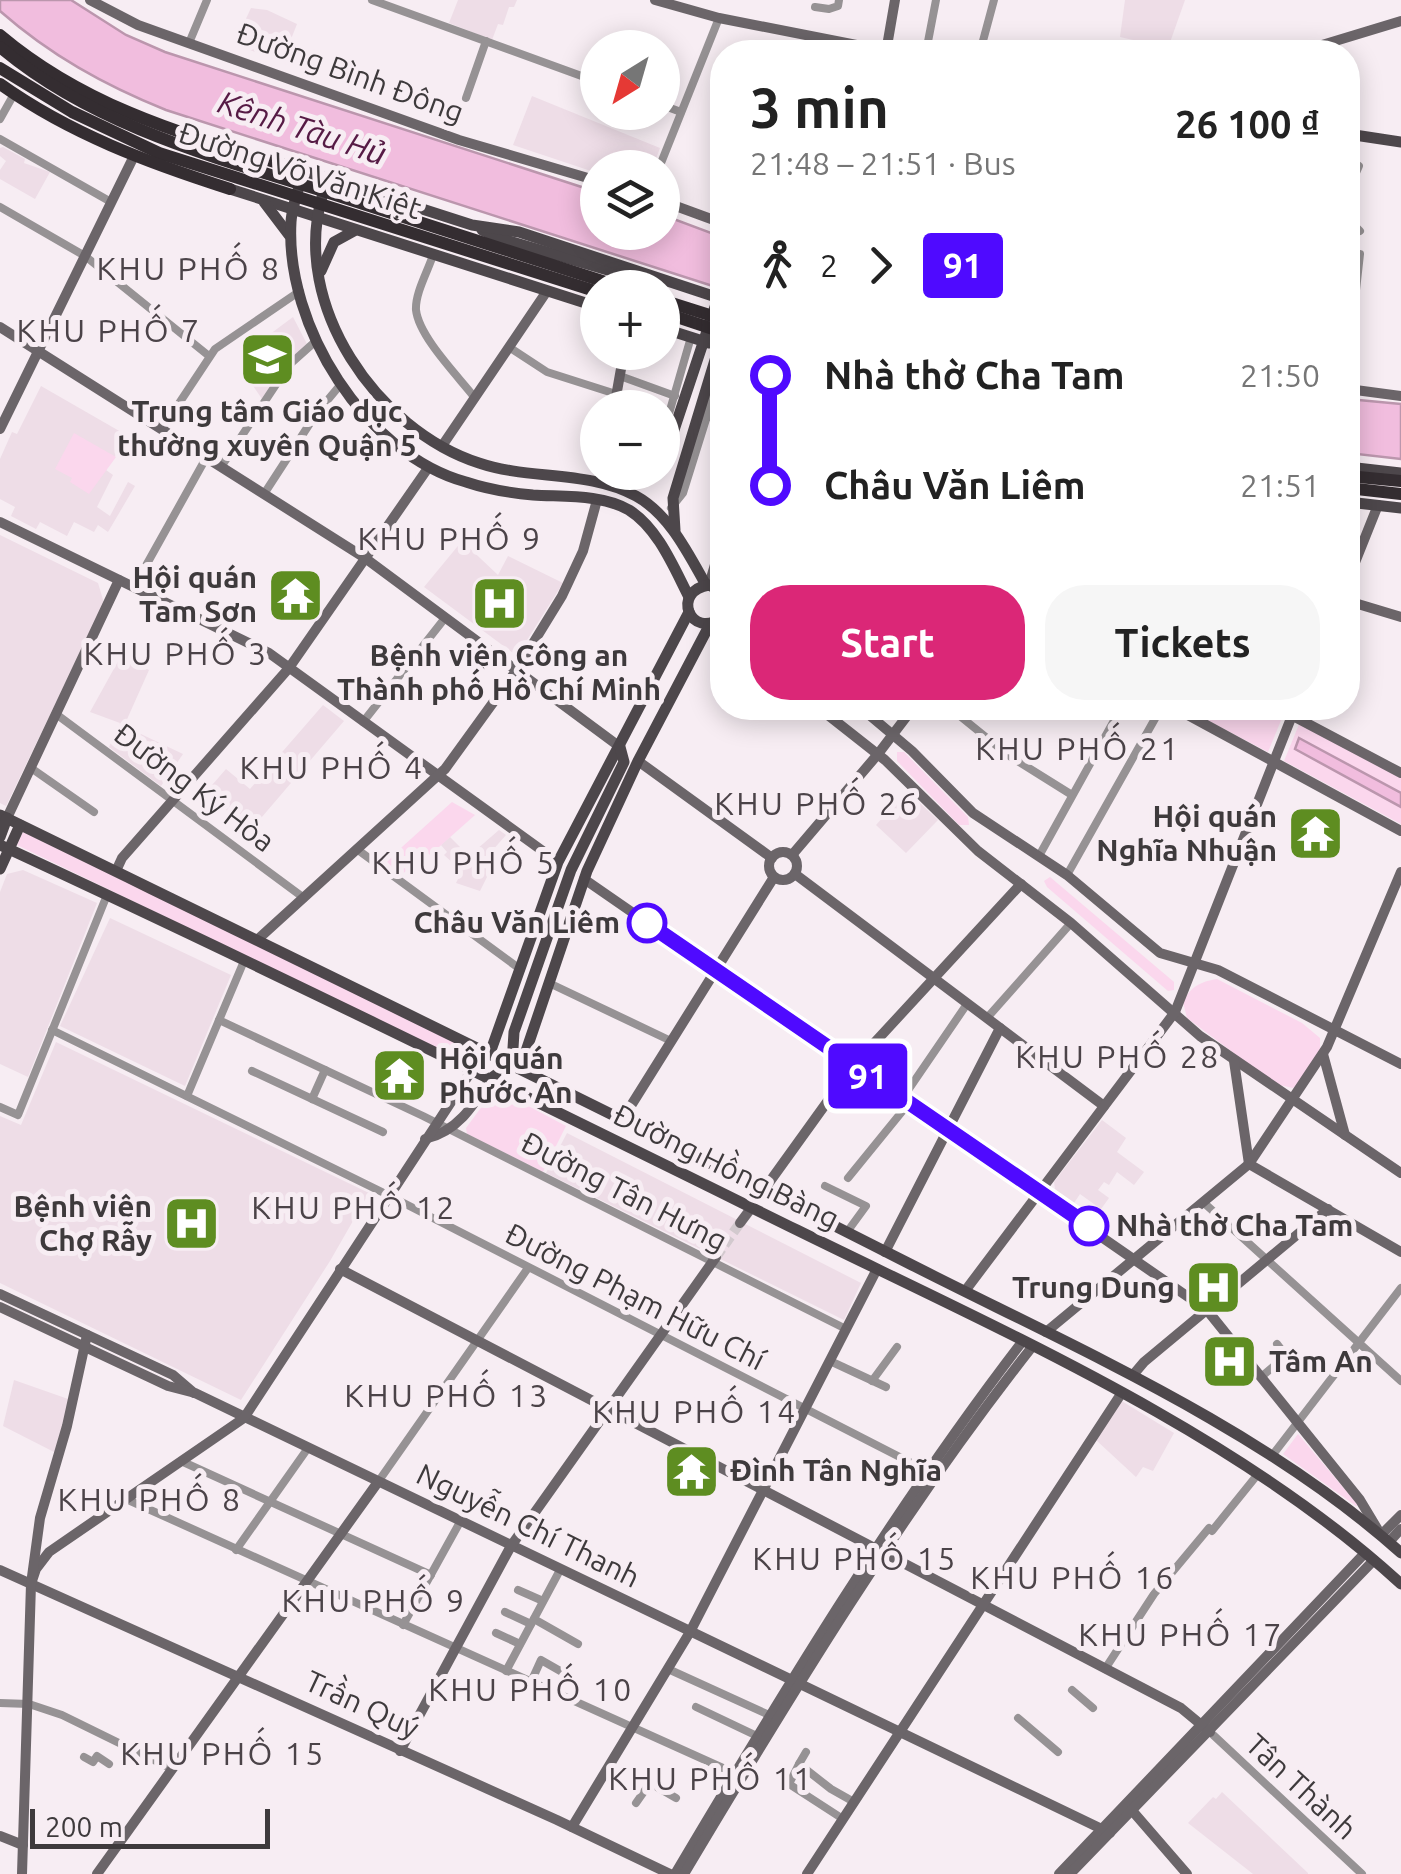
<!DOCTYPE html>
<meta charset="utf-8">
<style>
body{margin:0;font-family:Ubuntu,sans-serif;background:#f6f6f6;color:#222;height:100vh;display:flex;flex-direction:column;font-size:38px;white-space:nowrap}
*{box-sizing:border-box;margin:0}
p{font-size:32px;color:#767676}
.icon{flex:none;width:55px;height:55px;fill:none;stroke:currentColor;stroke-width:2;stroke-linecap:round;stroke-linejoin:round}
.map{position:relative;flex:1;overflow:hidden}
.sheet{position:absolute;left:710px;top:40px;width:650px;height:680px;display:flex;flex-direction:column;background:#fff;border-radius:40px;box-shadow:0 5px 25px #0003}
.sheet>*{flex:none}
.badge{padding:0 20px;border-radius:8px;font-size:35px;line-height:65px}
.needle{width:65px;rotate:217deg}
.buttons{position:absolute;left:580px;top:30px;display:grid;gap:20px}
.buttons a{display:grid;place-items:center;width:100px;height:100px;border-radius:50%;background:#fff;box-shadow:0 5px 25px #0003;font-size:50px}
.scale{position:absolute;left:30px;bottom:25px;width:240px;box-sizing:border-box;padding-left:10px;border:5px solid #3e3a3c;border-top:0;font-size:28px;line-height:35px;white-space:nowrap;color:#3e3a3c;-webkit-text-stroke:8px #f7edf3;paint-order:stroke}
.map>.badge{position:absolute;translate:-50% -50%;box-shadow:0 0 0 5px #fff}
.legs{display:flex;align-items:center;gap:15px;height:110px;padding:0 40px;font-size:32px}
.legs p{margin-inline-start:auto}
.head{display:flex;align-items:center;justify-content:space-between;height:170px;padding:0 40px}
h1{font-size:55px;font-weight:700;line-height:75px}
.cta{display:flex;gap:20px;margin-top:auto;padding:20px 40px}
.cta a{flex:1;height:115px;border-radius:40px;background:#db2777;color:#fff;font-size:40px;font-weight:700;line-height:115px;text-align:center}
.cta a+a{background:#f6f6f6;color:#222}
ul{padding:0 40px;list-style:none}
li{display:flex;align-items:center;gap:35px;height:110px;font-size:38px}
li i{display:grid;place-items:center;width:15px;height:100%;margin:0 12px;background:currentColor}
li i::after{content:'';width:25px;height:25px;margin:-12px;border:8px solid;border-radius:50%;background:#fff}
li p{margin-inline-start:auto}
li:first-child i{background:linear-gradient(#0000 50%,currentColor 0)}
li:last-child i{background:linear-gradient(currentColor 50%,#0000 0)}
.map>svg:first-child{display:block}
</style>
<div class="map">
<svg width="1401" height="1874" viewBox="0 0 1401 1874">
<rect width="100%" height="100%" fill="#f7edf3"/>
<g fill="#eedde7">
<polygon points="458,0 517,0 514,7 509,7 503,25 498,24 492,40 449,23"/>
<polygon points="1125,0 1185,0 1168,48 1120,37"/>
<polygon points="251,8 267,10 297,24 282,62 234,44"/>
<polygon points="532,96 660,148 653,167 598,168 597,173 513,145"/>
<polygon points="3,147 25,159 24,163 50,172 35,199 0,179 0,170 6,161 0,156 0,148"/>
<polygon points="293,317 307,344 285,364 262,399 247,377 254,371 242,355"/>
<polygon points="41,386 128,436 106,470 113,475 97,507 110,516 128,482 135,486 108,532 98,525 94,532 74,522 67,536 40,522 36,529 11,516 15,507 0,499 0,459 12,432 17,434"/>
<polygon points="0,535 98,583 104,603 6,806 0,803"/>
<polygon points="462,541 498,575 508,556 563,583 517,656 424,587"/>
<polygon points="121,656 149,670 124,726 183,754 161,786 109,747 120,723 90,712"/>
<polygon points="323,705 344,721 250,831 206,792 226,769 250,789"/>
<polygon points="907,791 938,820 906,853 876,825"/>
<polygon points="499,830 506,835 491,852 497,857 480,891 456,883 462,871 444,855 447,852 441,845 450,837 469,856"/>
<polygon points="23,870 97,903 28,1077 0,1064 0,892 7,874"/>
<polygon points="110,918 231,975 185,1086 60,1026"/>
<polygon points="56,1042 369,1193 330,1261 241,1400 0,1283 0,1116 21,1125"/>
<polygon points="1102,1120 1126,1138 1117,1152 1144,1172 1134,1185 1117,1172 1109,1185 1104,1182 1098,1190 1109,1198 1101,1209 1080,1194 1074,1203 1055,1189 1054,1182"/>
<polygon points="567,1133 861,1283 844,1320 546,1173"/>
<polygon points="14,1380 71,1400 56,1453 3,1426"/>
<polygon points="1120,1400 1174,1433 1153,1471 1143,1467 1136,1477 1096,1440"/>
<polygon points="1222,1792 1308,1873 1308,1874 1253,1874 1188,1823 1213,1797 1216,1799"/>
</g>
<g fill="#fbd7ed">
<polygon points="74,433 116,457 89,494 70,482 72,478 55,469"/>
<polygon points="1184,708 1274,708 1284,713 1268,752"/>
<polygon points="1300,722 1401,778 1401,824 1284,761"/>
<polygon points="897,752 904,752 968,817 969,825 959,825 897,761"/>
<polygon points="452,802 475,815 430,855 425,850 405,867 406,871 399,877 382,865"/>
<polygon points="23,832 473,1050 467,1063 17,845"/>
<polygon points="1050,877 1174,982 1174,990 1168,991 1047,887 1044,881"/>
<path d="M 1217,979 L 1302,1023 L 1320,1038 L 1320,1055 L 1297,1085 L 1293,1088 L 1275,1084 L 1187,1018 L 1183,1002 C 1191,986 1200,982 1217,979 Z"/>
<polygon points="502,1092 566,1126 543,1172 467,1134 466,1128 486,1101"/>
<polygon points="1298,1434 1358,1505 1356,1506 1283,1454"/>
</g>
<g fill="#f1bdde" stroke="#bb96ad" stroke-width="2.5">
<path d="M 0,0 L 71,0 L 126,35 L 165,52 L 597,192 L 598,232 L 662,232 L 663,215 L 722,237 L 722,289 L 166,110 C 104,85 50,55 0,11 Z"/>
<polygon points="1348,399 1401,404 1401,459 1348,453"/>
<polygon points="1299,738 1401,793 1401,807 1295,749"/>
</g>
<g fill="none" stroke-linecap="round" stroke-linejoin="round">
<polyline stroke="#d2c9ce" stroke-width="10" stroke-dasharray="10 5" stroke-linecap="butt" points="716,1257 740,1223"/>
<g stroke="#969294" stroke-width="8">
<polyline points="372,0 598,82"/>
<polyline points="815,7 829,9 838,6 839,0"/>
<polyline points="189,43 207,0"/>
<polyline points="926,52 936,0"/>
<polyline points="980,52 994,0"/>
<polyline points="466,98 486,41"/>
<polyline points="662,105 681,112"/>
<polyline points="0,119 14,94"/>
<polyline points="0,139 111,202"/>
<polyline points="1348,158 1359,166 1349,189 1353,193 1348,201"/>
<polyline points="659,168 719,18"/>
<polyline points="0,207 85,256 209,356"/>
<polyline points="1348,219 1360,231"/>
<path d="M 433,255 C 428,271 415,293 416,310 C 419,337 458,376 475,398"/>
<polyline points="509,347 547,372 616,394"/>
<polyline points="1348,362 1360,254"/>
<polyline points="620,376 675,396"/>
<polyline points="707,416 722,421"/>
<polyline points="162,429 215,349 300,291"/>
<polyline points="662,438 691,337"/>
<polyline points="221,467 289,365 317,340"/>
<polyline points="264,494 316,414 341,384"/>
<polyline points="671,508 683,493 722,368"/>
<polyline points="134,587 206,458"/>
<polyline points="950,708 1008,755 1072,795"/>
<polyline points="56,714 304,898"/>
<polyline points="363,722 445,618"/>
<polyline points="31,768 94,812"/>
<polyline points="358,850 520,969"/>
<polyline points="1039,856 1121,708"/>
<polyline points="1067,875 1161,708"/>
<polyline points="549,983 671,1041"/>
<polyline points="987,1018 1071,923"/>
<polyline points="219,1020 423,1116 846,1329"/>
<polyline points="52,1030 388,1195 929,1472"/>
<polyline points="252,1071 383,1132"/>
<polyline points="187,1096 244,961"/>
<polyline points="312,1099 325,1070"/>
<polyline points="902,1099 967,1004"/>
<polyline points="0,1107 18,1115 107,895"/>
<polyline points="848,1178 909,1103"/>
<polyline points="825,1186 866,1206 847,1232"/>
<polyline points="1203,1202 1401,1381"/>
<polyline points="830,1361 886,1387"/>
<polyline points="1261,1377 1286,1356 1277,1344"/>
<polyline points="872,1381 897,1347"/>
<polyline points="1271,1457 1401,1288"/>
<polyline points="181,1461 431,1575"/>
<polyline points="378,1482 528,1268"/>
<polyline points="126,1499 734,1773"/>
<polyline points="236,1550 308,1448"/>
<polyline points="518,1590 543,1601"/>
<polyline points="505,1612 531,1624"/>
<polyline points="534,1619 578,1644"/>
<polyline points="403,1625 460,1522"/>
<polyline points="496,1633 520,1644"/>
<polyline points="668,1669 769,1715"/>
<polyline points="1105,1669 1154,1594 1209,1528 1212,1531 1258,1474"/>
<polyline points="506,1671 560,1570"/>
<polyline points="531,1682 541,1660 562,1672"/>
<polyline points="1072,1690 1093,1708"/>
<polyline points="0,1703 29,1704 62,1715 172,1769"/>
<polyline points="696,1707 757,1736"/>
<polyline points="1018,1718 1058,1752"/>
<polyline points="1210,1732 1362,1874"/>
<polyline points="806,1752 799,1764 831,1789 854,1802"/>
<polyline points="84,1757 93,1762 97,1756 109,1764"/>
<polyline points="799,1764 789,1784 843,1819"/>
<polyline points="636,1803 650,1783 676,1798"/>
</g>
<g stroke="#6b6569" stroke-width="10">
<polyline points="90,0 138,25 459,140 598,181"/>
<polyline points="655,0 719,18 892,52"/>
<polyline points="886,52 895,0"/>
<polyline points="1299,52 1401,21"/>
<polyline points="662,201 722,223"/>
<polyline points="0,327 365,558 620,747"/>
<polyline points="1348,389 1401,396"/>
<polyline points="614,408 624,352"/>
<polyline points="0,429 134,156"/>
<polyline points="442,446 547,291"/>
<polyline points="0,522 269,653 558,862"/>
<polyline points="1348,580 1378,505"/>
<polyline points="709,585 722,541"/>
<polyline points="1348,601 1401,617"/>
<polyline points="713,623 722,631"/>
<polyline points="819,708 885,760 978,851 1071,923 1200,1036 1401,1173"/>
<polyline points="861,708 912,751 973,813 1067,875 1160,953 1218,970 1401,1064"/>
<polyline points="1175,708 1401,831"/>
<polyline points="1278,708 1401,773"/>
<polyline points="638,761 772,858"/>
<polyline points="7,818 119,580"/>
<circle cx="783" cy="866" r="14"/>
<polyline points="792,855 878,754 913,708"/>
<polyline points="116,871 122,858 289,668 428,468"/>
<polyline points="795,874 1104,1106"/>
<polyline points="584,879 1207,1310 1360,1500 1381,1535 1401,1515"/>
<polyline points="257,940 445,769 516,671 562,596 583,551 597,500"/>
<polyline points="1323,1054 1345,1135"/>
<polyline points="1234,1061 1249,1164 1401,1252"/>
<polyline points="622,1120 774,877"/>
<path d="M 425,1139 C 458,1131 473,1106 490,1079"/>
<polyline points="763,1191 853,1066 1021,884"/>
<polyline points="740,1223 752,1207"/>
<polyline points="885,1252 1000,1028"/>
<polyline points="340,1269 1181,1708 1210,1732"/>
<polyline points="965,1291 1175,1012 1295,708"/>
<polyline points="0,1294 173,1375 194,1393"/>
<polyline points="0,1307 168,1386 195,1393 1110,1833"/>
<polyline points="1046,1332 1249,1164 1327,1047 1401,872"/>
<polyline points="1133,1375 1144,1362 1328,1209"/>
<polyline points="1389,1542 1401,1529"/>
<polyline points="0,1570 557,1820 670,1874"/>
<polyline points="31,1584 36,1569 49,1552 244,1418 472,1070"/>
<polyline points="400,1751 511,1546 716,1257"/>
<polyline points="1129,1807 1187,1874"/>
<polyline points="572,1827 690,1632 877,1269"/>
<polyline points="0,1836 23,1845"/>
<polyline points="22,1874 31,1584 40,1518 67,1426 87,1335"/>
<polyline points="97,1874 378,1482"/>
<path d="M 675,1874 C 783,1692 893,1510 1022,1342"/>
<path d="M 684,1874 C 792,1693 902,1512 1032,1347"/>
<polyline points="807,1874 1121,1394"/>
<polyline points="1059,1874 1365,1553"/>
<polyline points="1070,1874 1374,1560"/>
</g>
<g stroke="#4d474b" stroke-width="11">
<polyline points="1348,134 1401,142"/>
<polyline points="230,189 598,307"/>
<path d="M 322,197 C 291,305 377,430 479,463 C 529,480 589,470 636,496 C 669,514 688,553 706,585"/>
<polyline points="264,202 289,235"/>
<polyline points="482,230 499,238 645,281"/>
<polyline points="321,271 334,242 354,231"/>
<polyline points="662,328 709,343"/>
<polyline points="662,466 722,286"/>
<polyline points="1348,467 1401,473"/>
<polyline points="613,472 646,478 657,472"/>
<polyline points="1348,502 1401,508"/>
<polyline points="675,530 673,498 722,337"/>
<path d="M 722,592 L 709,585 C 670,591 691,641 722,617"/>
<path d="M 689,597 C 674,568 658,528 629,510 C 601,494 564,497 533,495 C 510,493 487,489 466,482 C 365,454 285,326 291,222 C 292,205 299,188 304,171 L 472,225 L 519,232 L 722,299"/>
<path d="M 0,815 C 303,963 607,1110 908,1263 C 1073,1347 1262,1428 1401,1553"/>
<polyline points="0,837 7,818"/>
<path d="M 0,845 C 268,969 533,1100 797,1230 C 998,1329 1236,1432 1401,1584"/>
<polyline points="0,869 20,825"/>
<polyline points="490,1053 558,862 689,612"/>
<polyline points="512,1064 514,1032 571,870 624,762 620,747"/>
<polyline points="490,1079 525,1054 587,871 638,761 710,624"/>
</g>
<g stroke="#342d31" stroke-width="12">
<path d="M 0,35 C 90,111 194,137 304,171"/>
<path d="M 0,47 C 92,125 213,157 326,192 C 425,224 525,256 624,288"/>
<polyline points="0,68 72,112 159,153 598,292"/>
<path d="M 0,84 C 70,134 149,163 230,189"/>
<polyline points="662,300 722,319"/>
<polyline points="662,312 722,332"/>
<polyline points="1348,476 1401,481"/>
<polyline points="1348,488 1401,494"/>
</g>
</g>
<g fill="none" stroke-linecap="round" stroke-linejoin="round">
<defs>
<polyline id="line-1" points="647,923 1089,1226"/>
</defs>
<use href="#line-1" stroke="#fff" stroke-width="22"/>
<use href="#line-1" stroke="#4f0aff" stroke-width="15"/>
</g>
<defs>
<symbol id="university-square" viewBox="-11 -11 22 22"><rect x="-9" y="-9" width="18" height="18" rx="4" fill="#5e8d21" stroke="#f7edf3"/><path d="M0-5L7-2L0 1L-7-2ZM-4 1L0 2.5L4 1V4Q0 6-4 4Z" fill="#fff"/></symbol>
<symbol id="temple-square" viewBox="-11 -11 22 22"><rect x="-9" y="-9" width="18" height="18" rx="4" fill="#5e8d21" stroke="#f7edf3"/><path d="M0-6L5-2H3V0L6.5 2.5H4V6H1.5V3h-3V6H-4V2.5H-6.5L-3 0V-2H-5Z" fill="#fff"/></symbol>
<symbol id="hospital-square" viewBox="-11 -11 22 22"><rect x="-9" y="-9" width="18" height="18" rx="4" fill="#5e8d21" stroke="#f7edf3"/><path d="M-5-5h3v3.5h4V-5h3V5h-3V1.5h-4V5h-3Z" fill="#fff"/></symbol>
</defs>
<g fill-rule="evenodd">
<use href="#university-square" x="236" y="328" width="63" height="63"/>
<use href="#temple-square" x="264" y="564" width="63" height="63"/>
<use href="#hospital-square" x="468" y="572" width="63" height="63"/>
<use href="#temple-square" x="1284" y="802" width="63" height="63"/>
<use href="#temple-square" x="368" y="1044" width="63" height="63"/>
<use href="#hospital-square" x="160" y="1192" width="63" height="63"/>
<use href="#hospital-square" x="1182" y="1256" width="63" height="63"/>
<use href="#hospital-square" x="1198" y="1330" width="63" height="63"/>
<use href="#temple-square" x="660" y="1440" width="63" height="63"/>
</g>
<g fill="#fff" stroke="#4f0aff" stroke-width="5">
<circle cx="647" cy="923" r="18"/>
<circle cx="1089" cy="1226" r="18"/>
</g>
<g text-anchor="middle" stroke-width="10" stroke-linejoin="round" paint-order="stroke">
<g font-size="30" fill="#3e3a3c" stroke="#f7edf3">
<text transform="translate(350 73) rotate(20)" y="10">Đường Bình Đông</text>
<text transform="translate(300 171) rotate(18)" y="10">Đường Võ Văn Kiệt</text>
<text transform="translate(194 788) rotate(37)" y="10">Đường Ký Hòa</text>
<text transform="translate(726 1167) rotate(26)" y="10">Đường Hồng Bàng</text>
<text transform="translate(624 1192) rotate(27)" y="10">Đường Tân Hưng</text>
<text transform="translate(635 1297) rotate(27)" y="10">Đường Phạm Hữu Chí</text>
<text transform="translate(528 1526) rotate(26)" y="10">Nguyễn Chí Thanh</text>
<text transform="translate(362 1705) rotate(25)" y="10">Trần Quý</text>
<text transform="translate(1301 1787) rotate(43)" y="10">Tân Thành</text>
</g>
<g font-size="30" font-weight="bold" fill="#3e3a3c" stroke="#f7edf3" text-anchor="end">
<text x="267" y="422" text-anchor="middle">Trung tâm Giáo dục<tspan x="267" dy="34">thường xuyên Quận 5</tspan></text>
<text x="257" y="588">Hội quán<tspan x="257" dy="34">Tam Sơn</tspan></text>
<text x="499" y="666" text-anchor="middle">Bệnh viện Công an<tspan x="499" dy="34">Thành phố Hồ Chí Minh</tspan></text>
<text x="1277" y="827">Hội quán<tspan x="1277" dy="34">Nghĩa Nhuận</tspan></text>
<text x="439" y="1069" text-anchor="start">Hội quán<tspan x="439" dy="34">Phước An</tspan></text>
<text x="152" y="1217">Bệnh viện<tspan x="152" dy="34">Chợ Rẫy</tspan></text>
<text x="1175" y="1298">Trung Dung</text>
<text x="1269" y="1372" text-anchor="start">Tâm An</text>
<text x="730" y="1481" text-anchor="start">Đình Tân Nghĩa</text>
</g>
<g font-size="30" font-weight="bold" fill="#3e3a3c" stroke="#f7edf3" text-anchor="end">
<text x="620" y="933">Châu Văn Liêm</text>
<text x="1116" y="1236" text-anchor="start">Nhà thờ Cha Tam</text>
</g>
<g font-size="32" font-style="italic" fill="#561b45" stroke="#f7edf3">
<text transform="translate(302 128) rotate(18)" y="11">Kênh Tàu Hủ</text>
</g>
<g font-size="32" letter-spacing="2.5" fill="#4b4348" stroke="#f7edf3">
<text x="189" y="280">KHU PHỐ 8</text>
<text x="109" y="342">KHU PHỐ 7</text>
<text x="450" y="550">KHU PHỐ 9</text>
<text x="176" y="665">KHU PHỐ 3</text>
<text x="1078" y="760">KHU PHỐ 21</text>
<text x="332" y="779">KHU PHỐ 4</text>
<text x="817" y="815">KHU PHỐ 26</text>
<text x="464" y="874">KHU PHỐ 5</text>
<text x="1118" y="1068">KHU PHỐ 28</text>
<text x="354" y="1219">KHU PHỐ 12</text>
<text x="447" y="1407">KHU PHỐ 13</text>
<text x="695" y="1423">KHU PHỐ 14</text>
<text x="150" y="1511">KHU PHỐ 8</text>
<text x="855" y="1570">KHU PHỐ 15</text>
<text x="1073" y="1589">KHU PHỐ 16</text>
<text x="374" y="1612">KHU PHỐ 9</text>
<text x="1181" y="1646">KHU PHỐ 17</text>
<text x="531" y="1701">KHU PHỐ 10</text>
<text x="223" y="1765">KHU PHỐ 15</text>
<text x="711" y="1790">KHU PHỐ 11</text>
</g>
</g>
</svg>
<div class="buttons">
<a><svg class="needle" viewBox="-14 -14 28 28"><path d="M0-13l5 13h-10z" fill="#e53935"/><path d="M0 13l5-13h-10z" fill="#767676"/></svg></a>
<a><svg class="icon" aria-label="layers" viewBox="0 0 24 24"><path d="M12 4l9 5-9 5-9-5zM3 14l9 5 9-5"/></svg></a>
<a>+</a>
<a>−</a>
</div>
<div class="scale">200 m</div>
<b class="badge" style="left:868px;top:1076px;background:#4f0aff;color:#fff">91</b>
<section class="sheet">
<div class="head"><div><h1>3 min</h1><p>21:48 – 21:51 · Bus</p></div><b>26 100 ₫</b></div>
<div class="legs"><svg class="icon" aria-label="walk" viewBox="0 0 24 24"><circle cx="13" cy="4" r="2"/><path d="M13 8l-2 6 4 7M11 14l-3 7M7 12l3-4h3l4 4"/></svg>2<svg class="icon" aria-label="forward" viewBox="0 0 24 24"><path d="M9 5l7 7-7 7"/></svg><b class="badge" style="background:#4f0aff;color:#fff">91</b></div>
<ul>
<li><i style="color:#4f0aff"></i><b>Nhà thờ Cha Tam</b><p>21:50</p></li>
<li><i style="color:#4f0aff"></i><b>Châu Văn Liêm</b><p>21:51</p></li>
</ul>
<div class="cta"><a>Start</a><a>Tickets</a></div>
</section>
</div>
